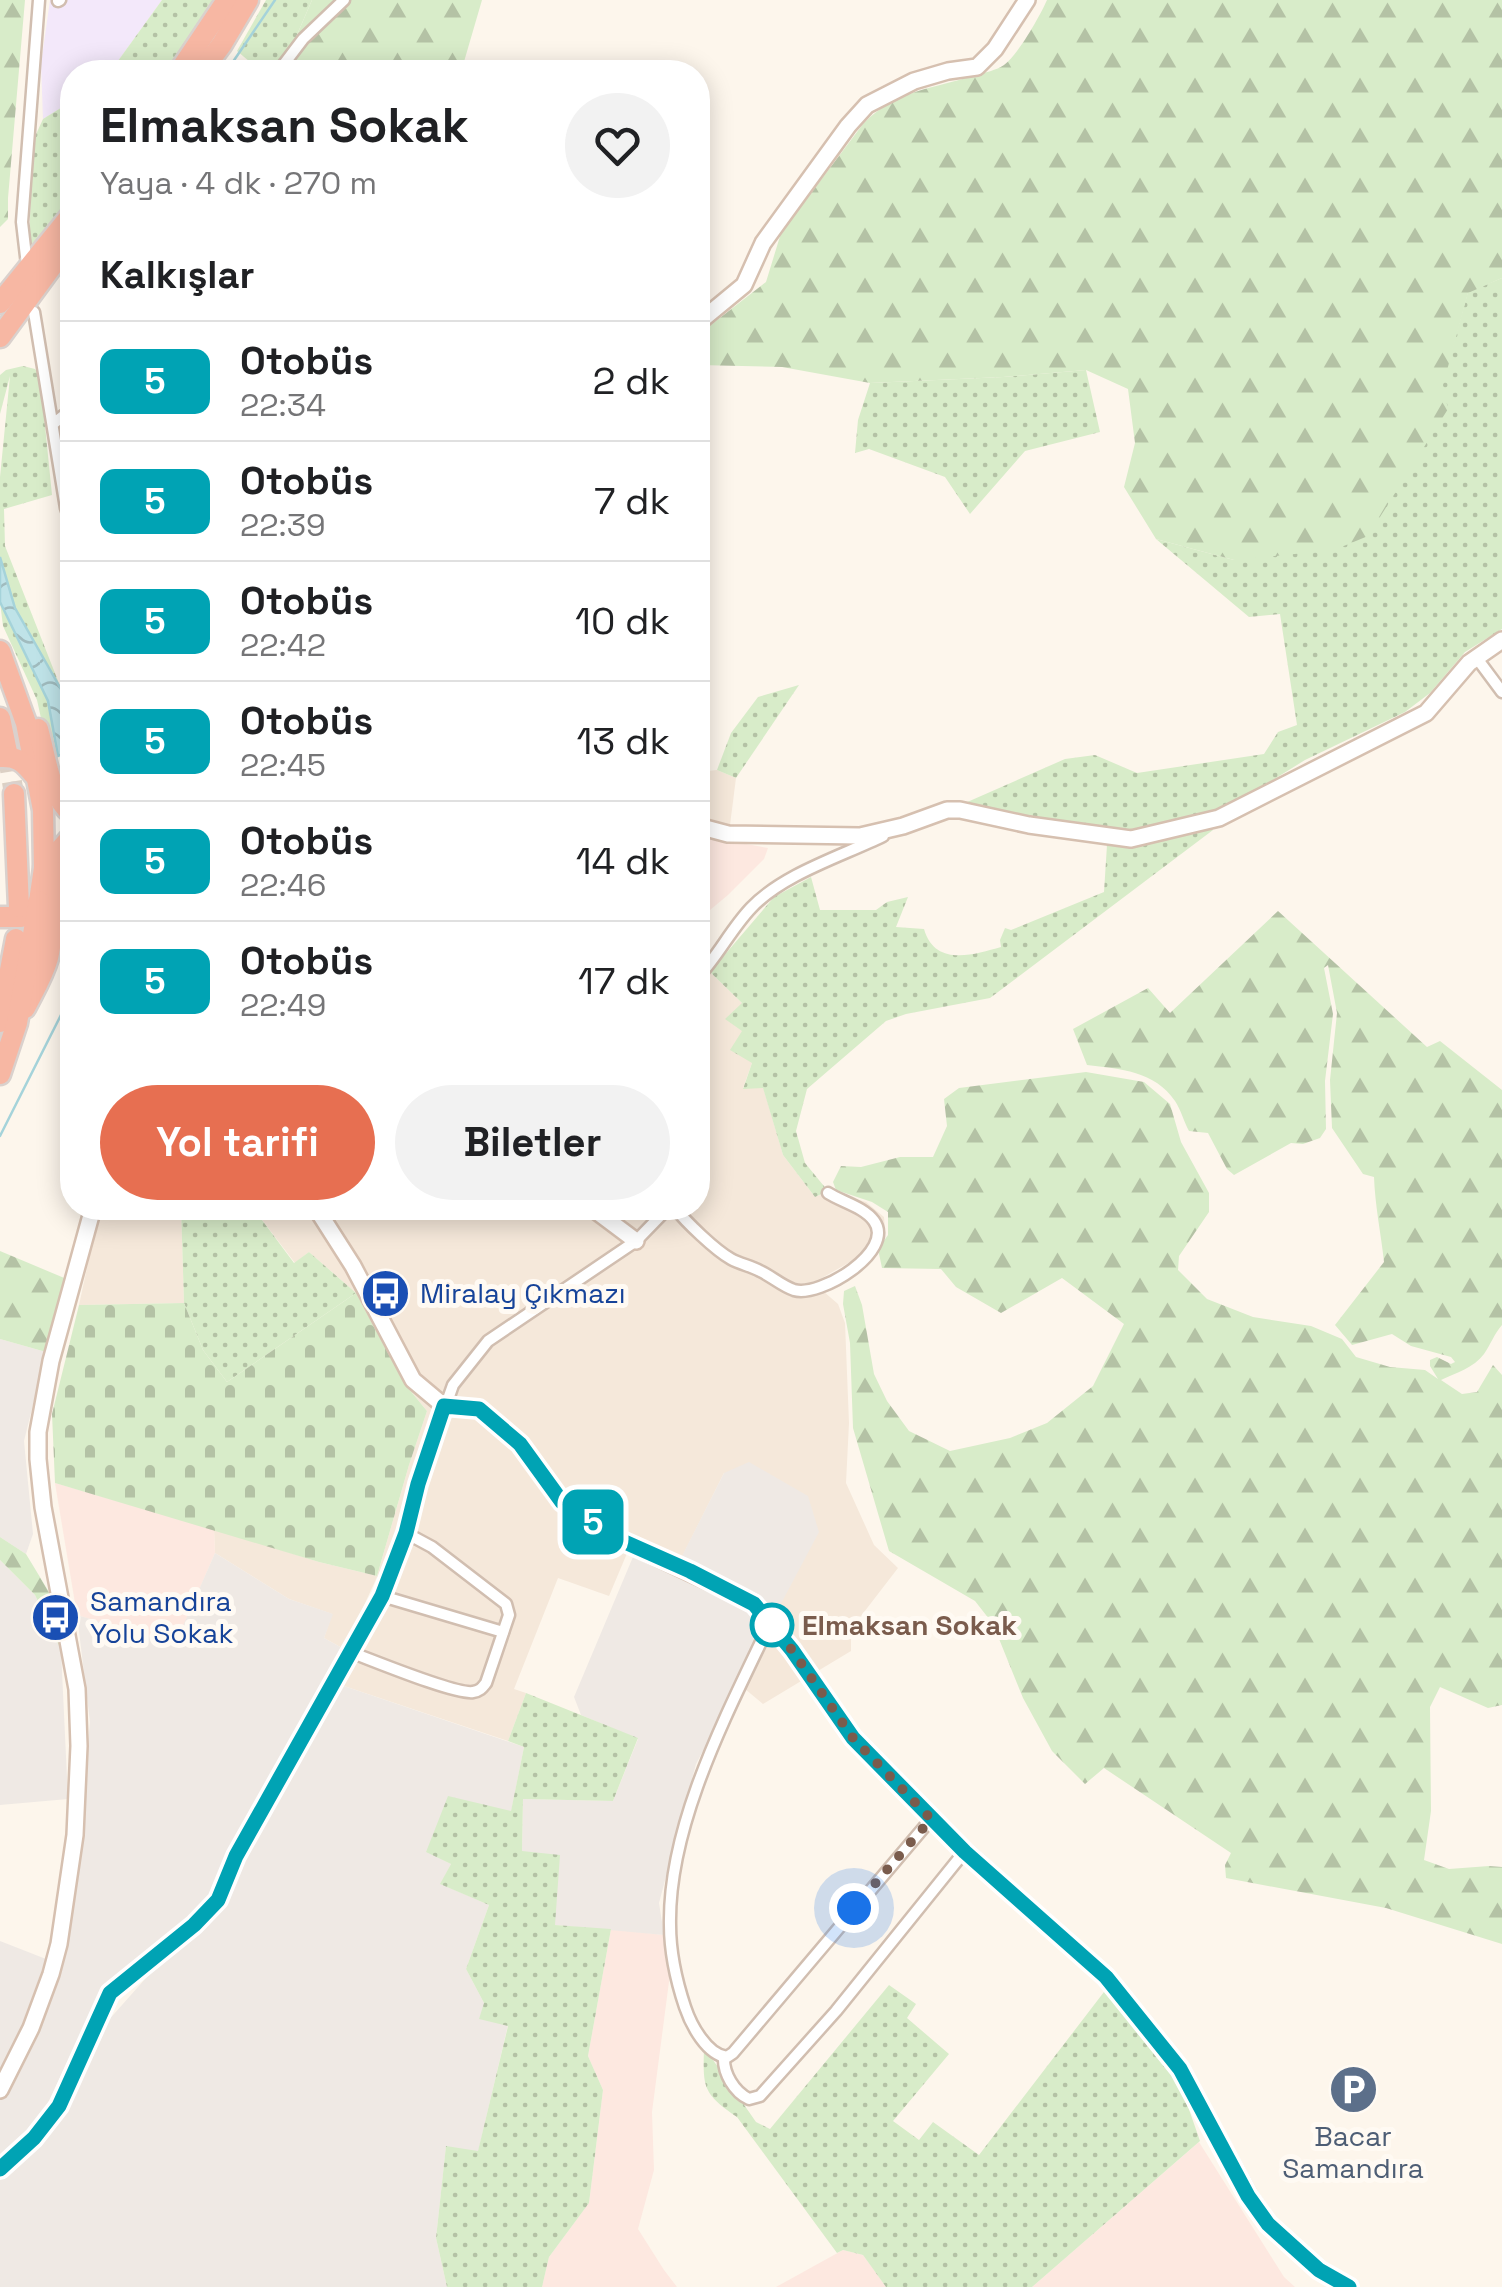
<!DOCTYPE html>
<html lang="tr">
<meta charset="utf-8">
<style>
body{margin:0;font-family:"Space Grotesk",sans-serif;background:#f2f2f2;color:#202124;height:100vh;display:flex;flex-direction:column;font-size:38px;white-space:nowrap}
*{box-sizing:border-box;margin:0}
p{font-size:32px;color:#757577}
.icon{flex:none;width:55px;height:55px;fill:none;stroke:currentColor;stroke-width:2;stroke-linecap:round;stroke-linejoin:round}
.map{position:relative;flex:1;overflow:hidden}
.drawer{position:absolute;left:60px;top:60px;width:650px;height:1160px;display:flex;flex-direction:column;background:#fff;border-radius:40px;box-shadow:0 5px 25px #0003}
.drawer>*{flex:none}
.badge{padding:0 20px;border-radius:15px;font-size:35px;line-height:65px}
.you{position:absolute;width:50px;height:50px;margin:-25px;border:8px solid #fff;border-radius:50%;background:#1a73e8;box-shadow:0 0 0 15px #1a73e833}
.map>.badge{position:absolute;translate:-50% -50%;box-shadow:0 0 0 5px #fff}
h2{padding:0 40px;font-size:38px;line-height:90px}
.round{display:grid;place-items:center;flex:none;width:105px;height:105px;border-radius:52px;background:#f2f2f2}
.head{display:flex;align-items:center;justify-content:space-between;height:170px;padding:0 40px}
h1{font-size:48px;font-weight:700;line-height:75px}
.action{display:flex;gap:20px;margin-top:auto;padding:20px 40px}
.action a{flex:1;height:115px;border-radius:60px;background:#e76f51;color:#fff;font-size:40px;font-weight:700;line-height:115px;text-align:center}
.action a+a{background:#f2f2f2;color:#202124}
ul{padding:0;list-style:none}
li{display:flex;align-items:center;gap:30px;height:120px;padding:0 40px;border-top:2px solid #e0e0e0}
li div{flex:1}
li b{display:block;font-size:38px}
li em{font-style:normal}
li .badge{min-width:110px;font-weight:700;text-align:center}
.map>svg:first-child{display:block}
</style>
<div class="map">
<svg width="1502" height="2287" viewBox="0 0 1502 2287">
<defs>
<pattern id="green-dots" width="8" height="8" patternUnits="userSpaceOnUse" patternTransform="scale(2.5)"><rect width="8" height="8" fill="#d8ecc9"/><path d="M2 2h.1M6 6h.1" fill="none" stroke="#b4c2a5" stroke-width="1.8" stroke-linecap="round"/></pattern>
<pattern id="forest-firs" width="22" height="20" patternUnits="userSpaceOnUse" patternTransform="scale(2.5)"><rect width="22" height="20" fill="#d8ecc9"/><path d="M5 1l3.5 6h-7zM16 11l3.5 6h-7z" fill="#b4c2a5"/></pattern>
<pattern id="cemetery-stones" width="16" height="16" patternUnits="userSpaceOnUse" patternTransform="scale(2.5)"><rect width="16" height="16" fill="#d8ecc9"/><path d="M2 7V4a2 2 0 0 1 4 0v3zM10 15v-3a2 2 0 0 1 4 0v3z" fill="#b4c2a5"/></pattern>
<pattern id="water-waves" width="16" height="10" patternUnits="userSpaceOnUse" patternTransform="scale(2.5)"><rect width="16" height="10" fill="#bfe3e8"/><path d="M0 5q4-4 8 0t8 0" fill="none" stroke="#a0bbbe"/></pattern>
</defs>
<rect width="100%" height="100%" fill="#fdf6ec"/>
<g fill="#f5e8da">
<polygon points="717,770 736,778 730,825 698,820 698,772"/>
<polygon points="710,972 742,1003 742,1031 752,1063 743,1088 763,1087 783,1155 815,1197 829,1191 866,1202 884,1217 885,1230 866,1253 820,1279 823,1291 838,1304 845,1323 849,1423 846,1483 874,1545 898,1568 851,1629 851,1651 763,1704 739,1684 724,1473 679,1563 628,1551 609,1596 558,1578 514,1689 526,1693 508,1741 338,1684 388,1583 377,1577 344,1649 324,1638 332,1614 289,1599 215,1553 214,1529 319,1562 377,1576 409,1465 427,1411 404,1383 356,1293 309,1252 295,1263 253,1208 698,1208 698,984"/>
<polygon points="100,1208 181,1208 184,1303 79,1305"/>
</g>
<g fill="#fde8e0">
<polygon points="698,835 768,848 764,859 728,895 698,920"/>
<polygon points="55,1483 214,1529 215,1553 175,1645 77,1615"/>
<polygon points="611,1929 664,1935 673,1951 652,2112 654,2170 638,2229 664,2270 677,2287 542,2287 549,2257 589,2203 603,2090 588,2056"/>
<polygon points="1199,2142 1284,2277 1295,2287 1032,2287"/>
<polygon points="843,2250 863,2255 886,2287 776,2287"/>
</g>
<g fill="#efe9e4">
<polygon points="0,1339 46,1352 24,1441 33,1534 26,1554 0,1537"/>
<polygon points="749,1462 808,1496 819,1532 696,1764 659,1903 664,1935 555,1925 522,1851 523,1799 613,1801 638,1739 581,1715 574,1697 638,1545 679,1562 724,1473"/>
<polygon points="215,1553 289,1599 333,1614 324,1638 344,1649 262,1790 210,1900 163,1946 107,1984 78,2039 39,2122 0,2159 0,2098 56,1983 77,1862 90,1722 77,1615 175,1644"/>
<polygon points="0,1560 35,1595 61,1650 68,1799 0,1805"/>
<polygon points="338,1684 524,1747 511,1812 426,1851 451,1864 441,1884 489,1905 466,1969 484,2003 508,2025 478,2152 446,2147 436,2238 447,2287 0,2287 0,2176 60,2117 106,2023 154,1969 221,1904 253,1839"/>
<polygon points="0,1941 46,1959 20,2030 0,2069"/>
</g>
<polygon fill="#f3e8fa" points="50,0 162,0 110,72 72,72 72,101 43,119 41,64"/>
<g fill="url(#green-dots)">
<polygon points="162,0 219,0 172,72 110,72"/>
<polygon points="266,0 312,0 281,72 262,72 237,51"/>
<polygon points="72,101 72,201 29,256 32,143 43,119"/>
<polygon points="1502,278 1502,629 1465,652 1430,693 1405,712 1305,760 1236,803 1218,811 1134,832 1022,819 965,803 1065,759 1095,755 1137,773 1264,754 1278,732 1297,725 1280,614 1249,617 1156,539 1234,560 1442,385 1468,292"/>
<polygon points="23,366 35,369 40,376 52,495 4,509 5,546 62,691 15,608 0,557 0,477 10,376 0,414 0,375 6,370"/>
<polygon points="1086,370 1100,432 1025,451 970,514 945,477 869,449 855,453 858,420 870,383 1003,377"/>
<polygon points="0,602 48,701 58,756 50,759 37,700 3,626"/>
<polygon points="799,685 736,778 717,770 731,733 758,697"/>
<path d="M 1209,825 L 1213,830 L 990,998 L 906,1014 L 886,1021 L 807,1089 L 796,1131 L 805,1163 L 828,1191 L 815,1197 L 783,1155 L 763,1088 L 743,1089 L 752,1063 L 730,1050 L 742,1031 L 725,1019 L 742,1003 L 710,972 L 774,897 L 811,877 L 820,910 L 876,910 L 887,902 L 908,897 L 896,927 L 924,929 C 935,967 973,955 1001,947 L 1000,940 L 1005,928 L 1011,930 L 1104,892 L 1107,845 L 1128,848 Z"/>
<polygon points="181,1208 253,1208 294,1263 309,1252 356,1293 227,1382 203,1350 184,1303"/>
<polygon points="526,1693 638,1738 613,1801 523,1799 522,1851 560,1855 555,1925 611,1929 588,2056 603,2090 589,2203 549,2257 542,2287 447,2287 436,2238 446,2146 478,2151 508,2026 479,2019 484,2003 466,1969 489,1905 440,1884 451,1864 426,1852 448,1796 511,1811 524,1747 508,1741"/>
<path d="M 889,1985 L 916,2004 L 907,2018 L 949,2054 L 893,2121 L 919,2140 L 933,2122 L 979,2155 L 1107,1988 L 1176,2072 L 1200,2141 L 1032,2287 L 886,2287 L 863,2255 L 843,2250 L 837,2253 L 737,2117 C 702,2093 703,2087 704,2047 L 756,2122 L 770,2129 Z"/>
</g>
<g fill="url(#forest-firs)">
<polygon points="0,0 25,0 8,198 8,219 0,227"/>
<polygon points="312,0 482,0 461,72 281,72"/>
<path d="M 1047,0 L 1502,0 L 1502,278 L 1468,293 L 1443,385 L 1448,409 L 1368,536 L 1334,550 L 1234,560 L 1156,539 L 1124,487 L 1135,443 L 1128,389 L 1086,370 L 1003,377 L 870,383 L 782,367 L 698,365 L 698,335 L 766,282 L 781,233 L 863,124 C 897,89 931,90 975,75 C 984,73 997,70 1004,65 C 1018,55 1040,16 1047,0 Z"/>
<path d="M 1278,911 L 1427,1047 L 1440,1041 L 1502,1090 L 1502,1325 C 1494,1334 1491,1344 1484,1354 C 1474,1368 1455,1373 1441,1380 L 1462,1394 L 1477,1392 L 1493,1365 L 1502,1375 L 1502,1705 L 1488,1708 L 1440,1687 L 1430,1707 L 1431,1811 L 1424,1860 L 1449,1869 L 1489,1866 L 1502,1867 L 1502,1944 L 1386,1908 L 1226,1878 L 1225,1865 L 1231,1853 L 1104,1768 L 1085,1784 L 1052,1751 L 1023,1698 L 993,1624 L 975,1601 L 889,1551 L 853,1428 L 850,1343 L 843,1304 L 844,1291 L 855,1286 L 862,1305 L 874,1374 L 887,1401 L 909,1431 L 950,1451 L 1010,1438 L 1047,1423 L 1093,1386 L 1124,1324 L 1062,1278 L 1001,1313 L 956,1287 L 941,1269 L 882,1268 L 878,1249 L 888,1235 L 888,1212 L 872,1202 L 836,1190 L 833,1182 L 841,1166 L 861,1167 L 900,1157 L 933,1157 L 947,1126 L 944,1099 L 959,1088 L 1086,1072 L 1144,1082 L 1170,1104 L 1181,1142 L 1209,1193 L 1209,1212 L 1179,1256 L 1178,1270 L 1207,1299 L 1253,1317 L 1311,1326 L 1342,1339 L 1356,1357 L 1390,1367 L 1425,1370 L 1438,1379 L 1430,1366 L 1430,1360 L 1437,1357 L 1451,1364 L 1455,1362 L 1451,1357 L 1411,1346 L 1392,1334 L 1352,1345 L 1335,1325 L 1384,1262 C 1381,1234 1375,1206 1374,1177 L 1363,1174 L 1332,1128 L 1330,1080 L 1337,1013 L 1328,965 L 1324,968 L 1333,1014 L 1325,1081 L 1326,1129 L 1320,1138 L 1303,1144 L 1291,1143 L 1234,1175 L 1227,1169 L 1208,1133 L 1189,1131 C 1184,1122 1181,1110 1175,1101 C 1155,1071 1120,1069 1087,1065 L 1073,1029 L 1148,988 L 1170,1013 Z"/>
<polygon points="0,1251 69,1280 46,1352 0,1339"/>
<polygon points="0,1537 26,1554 49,1592 61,1650 35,1595 0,1560"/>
</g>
<polygon fill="url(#cemetery-stones)" points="356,1293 404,1383 427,1411 409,1465 377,1576 319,1562 55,1483 52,1414 79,1305 184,1303 203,1350 227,1382"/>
<polygon fill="url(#water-waves)" stroke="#a5d3da" stroke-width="2.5" points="0,557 15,608 62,691 69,712 72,750 58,756 48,701 0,602"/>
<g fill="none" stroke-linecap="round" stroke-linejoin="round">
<g stroke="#a5d3da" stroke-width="2.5">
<polyline points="226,72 275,0"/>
<polyline points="0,1136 66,1005"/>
</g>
<polyline stroke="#dcd0c4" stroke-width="20" stroke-dasharray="20 10" stroke-linecap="butt" points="7,752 14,794"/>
<defs>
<g id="street">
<polyline points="58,1 60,0"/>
<polyline points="278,72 303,39 344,0"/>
<polyline points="27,265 22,222 39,0"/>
<polyline points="34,312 66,508 72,526"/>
<polyline points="53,424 72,409"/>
<polyline points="1476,657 1502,692"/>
<path d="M 698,977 C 718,956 731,929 751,908 C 783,874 842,856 883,836"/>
<path d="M 675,1208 C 686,1222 715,1250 731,1259 C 740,1264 751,1266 760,1271 C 771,1276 782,1286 794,1290 C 820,1298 896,1251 874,1221 C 864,1207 842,1202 828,1193"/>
<polyline points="382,1596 503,1632"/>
<path d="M 770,1623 C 728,1712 668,1824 670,1925 C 670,1953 676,1980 685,2007 C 691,2025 707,2055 727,2057 L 733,2053 L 931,1819"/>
<path d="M 350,1652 C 372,1660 456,1695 473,1692 C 480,1691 482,1688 486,1683 L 509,1615 L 506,1604 L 432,1547 L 406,1533"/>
<path d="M 724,2057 C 723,2073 734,2092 749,2099 L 760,2096 L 836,2011 L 965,1851"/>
<polyline points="0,2169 34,2138 59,2107 110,1993 194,1925 218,1899 236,1856 382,1596 406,1533 418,1484 453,1385 488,1341 636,1241 668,1208"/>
</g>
<g id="secondary">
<polyline points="698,323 744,285 763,243 848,126 867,105 914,81 948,71 977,67 995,49 1027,0"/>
<polyline points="698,826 728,834 860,836 903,826 947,810 960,810 1029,825 1131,839 1219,818 1426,713 1469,663 1502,640"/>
<polyline points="316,1208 353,1266 413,1380 444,1406 479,1409 520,1444 561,1502 618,1539 754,1603 792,1649 853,1738 965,1851 1106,1977 1180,2069 1249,2196 1268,2224 1319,2270 1349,2287"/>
<polyline points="592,1208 636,1241"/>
<polyline points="0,2090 31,2028 51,1974 59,1944 75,1835 79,1746 77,1689 43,1507 38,1459 38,1432 51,1361 93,1208"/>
</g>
<g id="highway">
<polyline points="179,72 227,0"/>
<polyline points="201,72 222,44 248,0"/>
<polyline points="0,303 72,214"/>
<polyline points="0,337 72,239"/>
<polyline points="0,651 26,723 43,810 44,868 39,901 33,912 21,917 0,917"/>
<polyline points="0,718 7,752"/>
<path d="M 38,729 C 46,757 49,795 72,814"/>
<path d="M 0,757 C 17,756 24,762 34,775"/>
<polyline points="14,794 19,907"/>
<polyline points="44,868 72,836"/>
<path d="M 25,1008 C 33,992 43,976 48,958 C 56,925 49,887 72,861"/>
<polyline points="0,1022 16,939"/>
<polyline points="0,1074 17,1023 39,901"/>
</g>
</defs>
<use href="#street" stroke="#d1beb0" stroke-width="15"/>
<use href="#secondary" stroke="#d6c0b0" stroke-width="20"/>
<use href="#highway" stroke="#dad1cd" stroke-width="25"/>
<use href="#street" stroke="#fff" stroke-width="10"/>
<use href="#secondary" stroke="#fff" stroke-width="15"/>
<use href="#highway" stroke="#f7b7a3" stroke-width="20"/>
</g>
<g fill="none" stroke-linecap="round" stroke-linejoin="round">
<defs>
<polyline id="line" points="0,2169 34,2138 59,2106 110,1993 194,1925 218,1900 236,1856 382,1596 406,1533 418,1484 444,1406 479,1409 520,1444 562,1502 618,1539 690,1571 754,1604 792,1650 853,1738 965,1852 1106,1977 1180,2069 1248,2196 1268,2224 1319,2270 1349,2287"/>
</defs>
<use href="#line" stroke="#fff" stroke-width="22"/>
<use href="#line" stroke="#00a3b4" stroke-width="15"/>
<polyline stroke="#7a5c4d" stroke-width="10" stroke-dasharray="0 18" points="772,1625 770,1623 792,1650 853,1738 931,1819 854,1908"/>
</g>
<defs>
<symbol id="bus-disc" viewBox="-11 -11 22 22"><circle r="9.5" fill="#1a4fb4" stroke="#fffaf3"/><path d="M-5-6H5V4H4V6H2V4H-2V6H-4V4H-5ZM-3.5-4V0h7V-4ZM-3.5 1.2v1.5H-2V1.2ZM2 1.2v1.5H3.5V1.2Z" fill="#fff"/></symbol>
<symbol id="parking-disc" viewBox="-11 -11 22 22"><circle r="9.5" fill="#5c6f8a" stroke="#fffaf3"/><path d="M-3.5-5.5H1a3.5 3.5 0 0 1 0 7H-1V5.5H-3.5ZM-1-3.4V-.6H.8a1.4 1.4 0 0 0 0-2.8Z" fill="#fff"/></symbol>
</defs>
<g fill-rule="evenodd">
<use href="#bus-disc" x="358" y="1266" width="55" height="55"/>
<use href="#bus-disc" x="28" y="1590" width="55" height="55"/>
<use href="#parking-disc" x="1326" y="2062" width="55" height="55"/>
</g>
<circle fill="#fff" stroke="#00a3b4" stroke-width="5" cx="772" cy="1625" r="20"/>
<g text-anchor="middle" stroke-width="10" stroke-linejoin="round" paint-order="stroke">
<g font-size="28" fill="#164399" stroke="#fffaf3" text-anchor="start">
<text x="420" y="1303">Miralay Çıkmazı</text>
<text x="90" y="1611">Samandıra<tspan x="90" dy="32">Yolu Sokak</tspan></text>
</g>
<g font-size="28" font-weight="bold" fill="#7a5c4d" stroke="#fffaf3" text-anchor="start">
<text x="802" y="1635">Elmaksan Sokak</text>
</g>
<g font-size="28" fill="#4e5e75" stroke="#fffaf3">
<text x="1353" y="2146">Bacar<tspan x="1353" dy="32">Samandıra</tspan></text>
</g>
</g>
</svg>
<div class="you" style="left:854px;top:1908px"></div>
<b class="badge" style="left:593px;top:1522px;background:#00a3b4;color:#fff">5</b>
<section class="drawer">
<div class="head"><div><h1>Elmaksan Sokak</h1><p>Yaya · 4 dk · 270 m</p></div><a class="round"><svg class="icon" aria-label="heart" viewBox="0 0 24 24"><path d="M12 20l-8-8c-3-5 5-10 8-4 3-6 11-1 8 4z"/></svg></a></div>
<h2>Kalkışlar</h2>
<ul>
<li><span class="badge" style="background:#00a3b4;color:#fff">5</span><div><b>Otobüs</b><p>22:34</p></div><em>2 dk</em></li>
<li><span class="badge" style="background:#00a3b4;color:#fff">5</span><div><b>Otobüs</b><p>22:39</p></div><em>7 dk</em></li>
<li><span class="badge" style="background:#00a3b4;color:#fff">5</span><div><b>Otobüs</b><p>22:42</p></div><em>10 dk</em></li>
<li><span class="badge" style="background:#00a3b4;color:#fff">5</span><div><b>Otobüs</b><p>22:45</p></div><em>13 dk</em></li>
<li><span class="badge" style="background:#00a3b4;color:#fff">5</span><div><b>Otobüs</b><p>22:46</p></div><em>14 dk</em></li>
<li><span class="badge" style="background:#00a3b4;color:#fff">5</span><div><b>Otobüs</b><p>22:49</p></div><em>17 dk</em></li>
</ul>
<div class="action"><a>Yol tarifi</a><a>Biletler</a></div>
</section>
</div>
